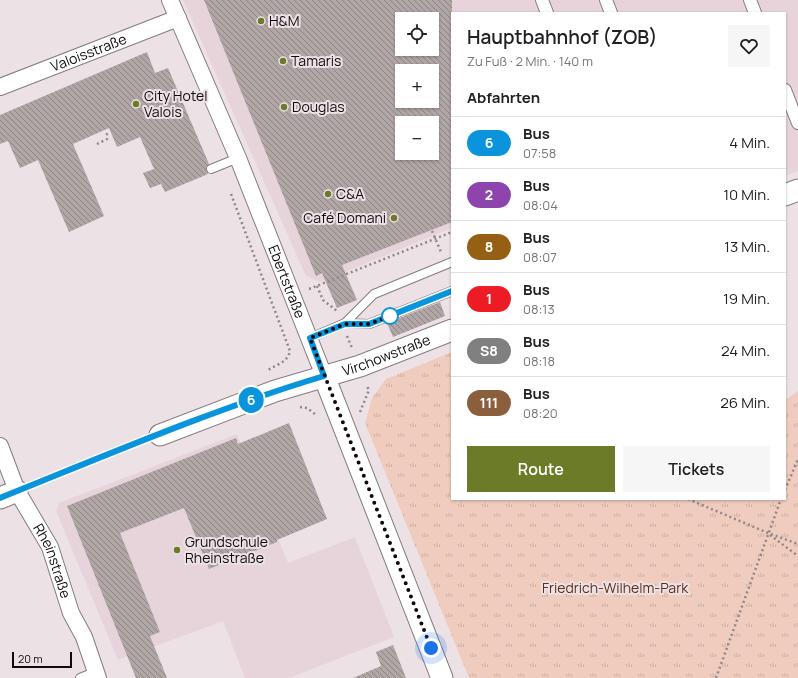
<!DOCTYPE html>
<html lang="de">
<meta charset="utf-8">
<style>
body{margin:0;font-family:Manrope,sans-serif;background:#f6f6f6;color:#202124;height:100vh;display:flex;flex-direction:column;font-size:15px;white-space:nowrap}
*{box-sizing:border-box;margin:0}
p{font-size:13px;color:#757577}
.icon{flex:none;width:22px;height:22px;fill:none;stroke:currentColor;stroke-width:2;stroke-linecap:round;stroke-linejoin:round}
.map{position:relative;flex:1;overflow:hidden}
.drawer{position:absolute;left:451px;top:12px;width:335px;height:488px;display:flex;flex-direction:column;background:#fff;border-radius:0px;box-shadow:0 1px 3px #0004}
.drawer>*{flex:none}
.badge{padding:0 8px;border-radius:13px;font-size:14px;line-height:26px}
.controls{position:absolute;left:395px;top:12px;display:grid;gap:8px}
.controls a{display:grid;place-items:center;width:44px;height:44px;border-radius:0px;background:#fff;box-shadow:0 1px 3px #0004;font-size:20px}
.scale{position:absolute;left:12px;bottom:10px;width:60px;box-sizing:border-box;padding-left:4px;border:2px solid #0f0b0d;border-top:0;font-size:11px;line-height:14px;white-space:nowrap;color:#0f0b0d;-webkit-text-stroke:3px #ece2e6;paint-order:stroke}
.you{position:absolute;width:20px;height:20px;margin:-10px;border:3px solid #fff;border-radius:50%;background:#1a73e8;box-shadow:0 0 0 6px #1a73e833}
.map>.badge{position:absolute;translate:-50% -50%;box-shadow:0 0 0 2px #fff}
h2{padding:0 16px;font-size:15px;line-height:36px}
.round{display:grid;place-items:center;flex:none;width:42px;height:42px;border-radius:0px;background:#f6f6f6}
.head{display:flex;align-items:center;justify-content:space-between;height:68px;padding:0 16px}
h1{font-size:19px;font-weight:600;line-height:30px}
.button{display:flex;gap:8px;margin-top:auto;padding:8px 16px}
.button a{flex:1;height:46px;border-radius:0px;background:#6c7b28;color:#fff;font-size:16px;font-weight:600;line-height:46px;text-align:center}
.button a+a{background:#f6f6f6;color:#202124}
ul{padding:0;list-style:none}
li{display:flex;align-items:center;gap:12px;height:52px;padding:0 16px;border-top:1px solid #e0e0e0}
li div{flex:1}
li b{display:block;font-size:15px}
li em{font-style:normal}
li .badge{min-width:44px;font-weight:700;text-align:center}
.map>svg:first-child{display:block}
</style>
<div class="map">
<svg width="798" height="678" viewBox="0 0 798 678">
<defs>
<pattern id="park-tufts" width="24" height="20" patternUnits="userSpaceOnUse"><rect width="24" height="20" fill="#efccbe"/><path d="M3 7l-1-3M5 7V3M7 7l1-3M15 17l-1-3M17 17v-4M19 17l1-3" fill="none" stroke="#ccaea2"/></pattern>
<pattern id="building-back-hatch" width="6" height="6" patternUnits="userSpaceOnUse"><rect width="6" height="6" fill="#b1a6a6"/><path d="M-1 5l2 2M0 0l6 6M5-1l2 2" fill="none" stroke="#8e8586"/></pattern>
</defs>
<rect width="100%" height="100%" fill="#ece2e6"/>
<g fill="#e7d4db" fill-rule="evenodd">
<path d="M 183,0 L 798,0 L 798,171 L 785,176 L 785,13 L 452,13 L 452,228 L 320,282 L 306,276 ZM 402,19 L 432,19 L 432,49 L 402,49 ZM 402,71 L 432,71 L 432,101 L 402,101 ZM 402,123 L 432,123 L 432,153 L 402,153 Z"/>
<polygon points="237,434 288,563 355,537 394,637 289,678 245,678 223,621 118,660 56,511 59,503"/>
</g>
<polygon fill="url(#park-tufts)" points="452,352 452,499 785,499 785,400 798,391 798,678 469,678 365,423 372,398 386,379"/>
<g fill="url(#building-back-hatch)" fill-rule="evenodd">
<path d="M 204,0 L 452,0 L 452,222 L 342,265 L 357,300 L 337,308 L 322,273 L 316,276 ZM 402,19 L 432,19 L 432,49 L 402,49 ZM 402,71 L 432,71 L 432,101 L 402,101 ZM 402,123 L 432,123 L 432,153 L 402,153 Z"/>
<polygon points="147,52 155,73 168,68 209,164 206,169 208,174 165,192 161,184 150,188 143,173 154,169 140,137 117,147 109,128 73,144 104,216 69,232 38,160 20,168 8,141 0,144 0,115"/>
<polygon points="440,302 445,316 393,337 387,323"/>
<polygon points="289,423 327,519 277,540 277,542 209,569 184,508 120,533 160,632 150,636 167,678 136,678 67,506 236,438 238,444"/>
<polygon points="393,645 406,678 353,678 381,666 376,652"/>
</g>
<g fill="none" stroke-linecap="round" stroke-linejoin="round">
<defs>
<g id="service">
<polyline points="211,169 238,158"/>
<polyline points="345,323 369,324 452,291"/>
<polyline points="310,338 345,323 374,294 452,262"/>
<polyline points="80,678 95,672"/>
</g>
<g id="pedestrian">
<polyline points="542,0 547,13"/>
<polyline points="606,0 611,13"/>
<polyline points="750,0 755,13"/>
<polyline points="785,90 798,123"/>
</g>
<g id="minor">
<path id="s1" d="M 170,0 L 238,158 L 324,376"/>
<path id="s2" d="M 0,87 L 178,18"/>
<path id="s3" d="M 0,446 L 17,491 L 50,547 L 71,613 L 84,637 L 98,678"/>
</g>
<g id="tertiary">
<polyline points="785,195 798,190"/>
<polyline points="324,376 442,678"/>
<path id="s4" d="M 160,435 L 275,391 L 360,366 L 452,330"/>
<polyline points="0,498 17,491"/>
</g>
</defs>
<use href="#service" stroke="#857c7f" stroke-width="10"/>
<use href="#pedestrian" stroke="#857c7f" stroke-width="14"/>
<use href="#minor" stroke="#857c7f" stroke-width="18"/>
<use href="#tertiary" stroke="#857c7f" stroke-width="23"/>
<g stroke="#8f878a" stroke-width="2.5" stroke-dasharray="2 3" stroke-linecap="butt">
<polyline points="97,144 107,139 107,134 110,132"/>
<path d="M 231,194 L 290,351 C 288,362 276,365 268,370"/>
<polyline points="432,231 441,252"/>
<polyline points="317,286 323,300 337,311"/>
<polyline points="309,289 452,232"/>
<polyline points="347,336 352,348"/>
<polyline points="300,407 307,408 316,415"/>
<polyline points="360,412 369,390 366,385"/>
<polyline points="785,490 798,459"/>
<polyline points="688,499 768,533 798,544"/>
<polyline points="770,535 798,556"/>
<polyline points="716,678 781,499"/>
</g>
<use href="#service" stroke="#fff" stroke-width="8"/>
<use href="#pedestrian" stroke="#fff" stroke-width="12"/>
<use href="#minor" stroke="#fff" stroke-width="16"/>
<use href="#tertiary" stroke="#fff" stroke-width="21"/>
</g>
<g fill="none" stroke-linecap="round" stroke-linejoin="round">
<defs>
<path id="line" d="M 0,498 C 107,455 214,409 324,376 L 310,338 L 345,324 L 369,324 L 452,291"/>
</defs>
<use href="#line" stroke="#fff" stroke-width="9"/>
<use href="#line" stroke="#0994dc" stroke-width="6"/>
<polyline stroke="#0f0b0d" stroke-width="4" stroke-dasharray="0 7.2" points="390,316 396,314 369,324 345,324 310,338 431,648"/>
</g>
<g fill="#6c7b28" stroke="#ece2e6" stroke-width="1.5">
<circle cx="261" cy="21" r="4"/>
<circle cx="283" cy="61" r="4"/>
<circle cx="136" cy="104" r="4"/>
<circle cx="284" cy="107" r="4"/>
<circle cx="328" cy="194" r="4"/>
<circle cx="394" cy="218" r="4"/>
<circle cx="177" cy="550" r="4"/>
</g>
<circle fill="#fff" stroke="#0994dc" stroke-width="2" cx="390" cy="316" r="8"/>
<g text-anchor="middle" stroke-width="4" stroke-linejoin="round" paint-order="stroke">
<g font-size="14" fill="#0f0b0d" stroke="#ece2e6" text-anchor="start">
<text x="269" y="26">H&amp;M</text>
<text x="291" y="66">Tamaris</text>
<text x="144" y="101">City Hotel<tspan x="144" dy="16">Valois</tspan></text>
<text x="292" y="112">Douglas</text>
<text x="336" y="199">C&amp;A</text>
<text x="386" y="223" text-anchor="end">Café Domani</text>
<text x="185" y="547">Grundschule<tspan x="185" dy="16">Rheinstraße</tspan></text>
</g>
<g font-size="14" fill="#0f0b0d" stroke="#ece2e6">
<text dy="5" stroke="none"><textPath href="#s2" startOffset="95">Valoisstraße</textPath></text>
<text dy="5" stroke="none"><textPath href="#s1" startOffset="305">Ebertstraße</textPath></text>
<text dy="5" stroke="none"><textPath href="#s4" startOffset="240">Virchowstraße</textPath></text>
<text dy="5" stroke="none"><textPath href="#s3" startOffset="127">Rheinstraße</textPath></text>
</g>
<g font-size="14" fill="#5f2e19" stroke="#ece2e6">
<text x="615" y="593">Friedrich-Wilhelm-Park</text>
</g>
</g>
</svg>
<div class="controls">
<a><svg class="icon" aria-label="locate" viewBox="0 0 24 24"><circle cx="12" cy="12" r="6"/><path d="M12 2v4M12 18v4M2 12h4M18 12h4"/></svg></a>
<a>+</a>
<a>−</a>
</div>
<div class="scale">20 m</div>
<div class="you" style="left:431px;top:648px"></div>
<b class="badge" style="left:251px;top:400px;background:#0994dc;color:#fff">6</b>
<section class="drawer">
<div class="head"><div><h1>Hauptbahnhof (ZOB)</h1><p>Zu Fuß · 2 Min. · 140 m</p></div><a class="round"><svg class="icon" aria-label="heart" viewBox="0 0 24 24"><path d="M12 20l-8-8c-3-5 5-10 8-4 3-6 11-1 8 4z"/></svg></a></div>
<h2>Abfahrten</h2>
<ul>
<li><span class="badge" style="background:#0994dc;color:#fff">6</span><div><b>Bus</b><p>07:58</p></div><em>4 Min.</em></li>
<li><span class="badge" style="background:#8e44ad;color:#fff">2</span><div><b>Bus</b><p>08:04</p></div><em>10 Min.</em></li>
<li><span class="badge" style="background:#955f14;color:#fff">8</span><div><b>Bus</b><p>08:07</p></div><em>13 Min.</em></li>
<li><span class="badge" style="background:#ed1c24;color:#fff">1</span><div><b>Bus</b><p>08:13</p></div><em>19 Min.</em></li>
<li><span class="badge" style="background:#808080;color:#fff">S8</span><div><b>Bus</b><p>08:18</p></div><em>24 Min.</em></li>
<li><span class="badge" style="background:#8b5e3c;color:#fff">111</span><div><b>Bus</b><p>08:20</p></div><em>26 Min.</em></li>
</ul>
<div class="button"><a>Route</a><a>Tickets</a></div>
</section>
</div>
